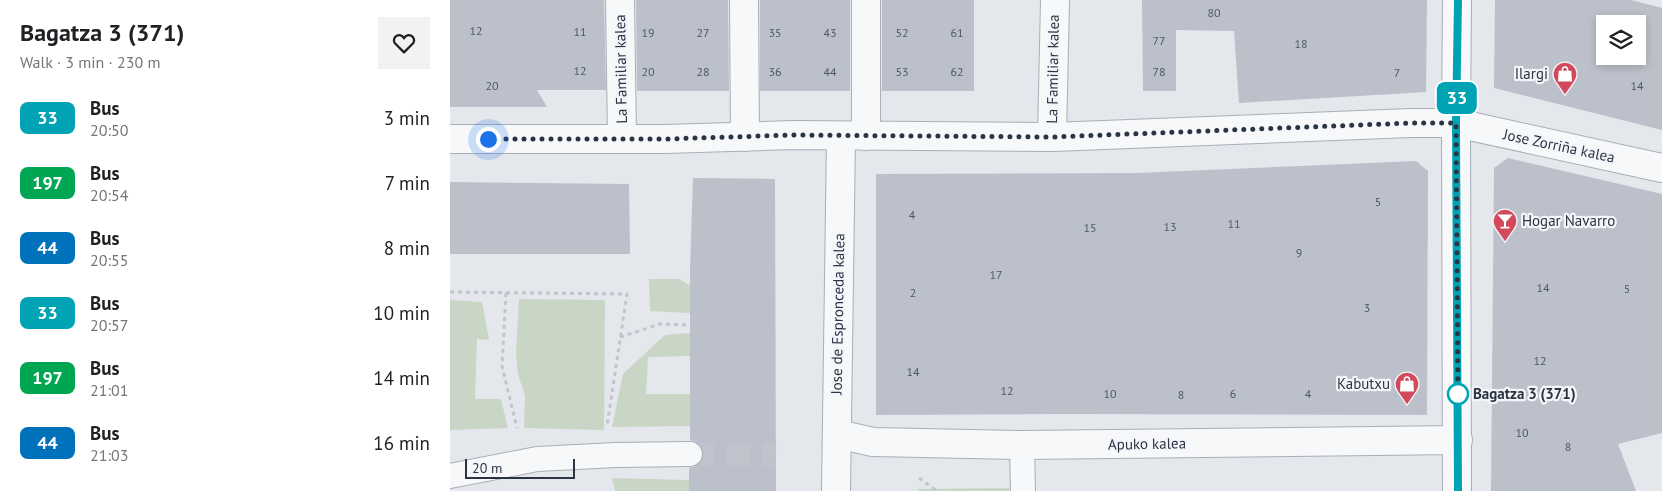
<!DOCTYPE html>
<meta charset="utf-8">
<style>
body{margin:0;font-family:"PT Sans",sans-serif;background:#f2f2f2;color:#202124;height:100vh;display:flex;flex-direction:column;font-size:19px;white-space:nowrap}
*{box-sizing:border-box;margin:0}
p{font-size:16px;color:#757577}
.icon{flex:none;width:28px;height:28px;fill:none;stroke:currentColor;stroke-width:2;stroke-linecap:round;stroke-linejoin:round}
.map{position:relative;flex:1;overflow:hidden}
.panel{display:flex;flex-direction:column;background:#fff;width:450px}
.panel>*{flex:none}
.badge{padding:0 10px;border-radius:8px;font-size:18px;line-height:32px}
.buttons{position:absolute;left:1146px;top:15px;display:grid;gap:10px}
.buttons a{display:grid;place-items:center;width:50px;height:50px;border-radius:0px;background:#fff;box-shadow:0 2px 8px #0003;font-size:25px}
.scale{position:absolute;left:15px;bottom:12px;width:110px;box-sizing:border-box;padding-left:5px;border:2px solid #2b3445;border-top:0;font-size:14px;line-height:18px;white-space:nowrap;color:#2b3445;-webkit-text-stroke:4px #f4f6f9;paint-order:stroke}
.you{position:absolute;width:25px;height:25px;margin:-12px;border:4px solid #fff;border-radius:50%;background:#1a73e8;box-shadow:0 0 0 8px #1a73e833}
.map>.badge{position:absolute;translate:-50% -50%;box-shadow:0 0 0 2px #fff}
.round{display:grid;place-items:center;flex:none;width:52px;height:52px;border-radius:0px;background:#f2f2f2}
.overview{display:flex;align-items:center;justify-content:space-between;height:85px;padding:0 20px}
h1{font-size:24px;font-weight:600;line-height:38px}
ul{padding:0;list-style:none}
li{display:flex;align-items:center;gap:15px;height:65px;padding:0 20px}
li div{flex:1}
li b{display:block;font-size:19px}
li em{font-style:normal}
li .badge{min-width:55px;font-weight:700;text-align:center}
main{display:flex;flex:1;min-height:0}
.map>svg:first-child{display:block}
</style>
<main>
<section class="panel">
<div class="overview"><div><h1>Bagatza 3 (371)</h1><p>Walk · 3 min · 230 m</p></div><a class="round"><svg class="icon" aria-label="heart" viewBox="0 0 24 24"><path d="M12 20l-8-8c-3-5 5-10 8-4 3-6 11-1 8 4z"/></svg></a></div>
<ul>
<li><span class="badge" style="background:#00a3b4;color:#fff">33</span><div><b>Bus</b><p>20:50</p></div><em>3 min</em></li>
<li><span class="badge" style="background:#00a651;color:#fff">197</span><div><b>Bus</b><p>20:54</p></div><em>7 min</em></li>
<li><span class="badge" style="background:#0072bc;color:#fff">44</span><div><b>Bus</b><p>20:55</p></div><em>8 min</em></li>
<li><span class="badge" style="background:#00a3b4;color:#fff">33</span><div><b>Bus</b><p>20:57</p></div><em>10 min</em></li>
<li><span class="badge" style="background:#00a651;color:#fff">197</span><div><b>Bus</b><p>21:01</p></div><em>14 min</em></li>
<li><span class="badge" style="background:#0072bc;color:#fff">44</span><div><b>Bus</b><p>21:03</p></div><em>16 min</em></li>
</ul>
</section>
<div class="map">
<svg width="1212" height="491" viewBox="0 0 1212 491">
<rect width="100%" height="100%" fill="#e4e7ec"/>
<g fill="#c9d6c5">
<polygon points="199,279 229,279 240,285 240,313 200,311"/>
<polygon points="69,299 155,300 154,430 74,428 75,396 68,374 66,353"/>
<polygon points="0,300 32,302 39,340 27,339 25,399 51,399 58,428 0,430"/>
<polygon points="240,333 240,356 198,357 196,394 240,394 240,426 162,427 173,374 215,335"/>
<polygon points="162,478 239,480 239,491 165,491"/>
<polygon points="559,488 559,491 470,491 467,489"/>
</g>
<g fill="#bbc0ca" fill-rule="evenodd">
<polygon points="0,0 154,0 156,90 87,90 97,107 0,107"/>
<polygon points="186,0 278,0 279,91 187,91"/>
<rect x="310" y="0" width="90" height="91"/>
<rect x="432" y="0" width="92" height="91"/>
<polygon points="692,0 977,0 976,92 789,103 784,31 726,30 726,91 693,91"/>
<path d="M 1045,0 L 1181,0 L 1212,8 L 1212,130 L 1044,88 ZM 1155,24 L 1188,24 L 1188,56 L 1155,56 Z"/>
<polygon points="1058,158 1212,194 1212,433 1168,444 1186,491 1041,491 1044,168"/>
<polygon points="966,161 978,171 977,415 614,414 426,415 426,174 686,173"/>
<polygon points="243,178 325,179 326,491 239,491 239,468 247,466 252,461 254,454 252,447 246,442 240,440 240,270"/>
<polygon points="0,182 179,184 180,254 0,254"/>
</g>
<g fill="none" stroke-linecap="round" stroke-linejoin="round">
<polyline stroke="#bfc3cb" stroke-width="24" stroke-dasharray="24 12" stroke-linecap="butt" points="240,454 326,455"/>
<defs>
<g id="pedestrian">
<polyline points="572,445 573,491"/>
<polyline points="0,476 87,459 166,455 240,454"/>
</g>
<g id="minor">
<polyline points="170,0 172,138"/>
<polyline points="294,0 295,137"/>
<polyline points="416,0 416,136"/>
<polyline points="602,137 605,0"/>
<polyline points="0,139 215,139 343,135 602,137 961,123 1006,123 1212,168"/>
<polyline points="387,434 423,442 572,445 1008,440"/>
<polyline points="386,491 391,137"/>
</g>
<polyline id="tertiary" points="1007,0 1006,123 1007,491"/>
</defs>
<use href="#pedestrian" stroke="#a9aeb7" stroke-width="26"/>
<use href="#minor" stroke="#a9aeb7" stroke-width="30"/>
<use href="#tertiary" stroke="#a9aeb7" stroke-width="30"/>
<g stroke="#c2c5cb" stroke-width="3" stroke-dasharray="4 4" stroke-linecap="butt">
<polyline points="0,292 177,294 157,426"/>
<polyline points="56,293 52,366 67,428"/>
<polyline points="170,337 210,324 240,325"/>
<polyline points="469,478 487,491"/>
</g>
<use href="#pedestrian" stroke="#f7f8fa" stroke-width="24"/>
<use href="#minor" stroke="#f7f8fa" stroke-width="28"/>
<use href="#tertiary" stroke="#f7f8fa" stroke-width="28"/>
</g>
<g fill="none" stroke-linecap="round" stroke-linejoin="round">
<defs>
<polyline id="line" points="1008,0 1006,123 1008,491"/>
</defs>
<use href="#line" stroke="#fff" stroke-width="11"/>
<use href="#line" stroke="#00a3b4" stroke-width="8"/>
<polyline stroke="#2b3445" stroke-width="5" stroke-dasharray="0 9" points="38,139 215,139 343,135 602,137 961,123 1006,123 1008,401 1008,394"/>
</g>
<defs>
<symbol id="shop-pin" viewBox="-11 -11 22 30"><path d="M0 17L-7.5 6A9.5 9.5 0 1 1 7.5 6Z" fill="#d1495b" stroke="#f4f6f9"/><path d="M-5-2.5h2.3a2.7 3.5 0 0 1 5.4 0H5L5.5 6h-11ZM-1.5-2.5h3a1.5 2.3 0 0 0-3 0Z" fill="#fff"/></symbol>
<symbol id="bar-pin" viewBox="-11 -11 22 30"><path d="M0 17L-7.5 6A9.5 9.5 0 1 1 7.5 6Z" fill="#d1495b" stroke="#f4f6f9"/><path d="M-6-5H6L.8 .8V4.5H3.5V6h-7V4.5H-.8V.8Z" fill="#fff"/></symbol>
</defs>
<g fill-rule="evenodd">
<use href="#shop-pin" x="1101" y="60" width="28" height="38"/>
<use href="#bar-pin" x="1041" y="207" width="28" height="38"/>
<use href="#shop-pin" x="943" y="370" width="28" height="38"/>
</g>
<circle fill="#fff" stroke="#00a3b4" stroke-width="2.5" cx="1008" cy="394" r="10"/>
<g text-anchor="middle" stroke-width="4.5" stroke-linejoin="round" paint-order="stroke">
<g font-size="12" fill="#4f5766">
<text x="764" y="17">80</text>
<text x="26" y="35">12</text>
<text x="130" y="36">11</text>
<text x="198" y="37">19</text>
<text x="253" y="37">27</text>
<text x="325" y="37">35</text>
<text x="380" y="37">43</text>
<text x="452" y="37">52</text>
<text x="507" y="37">61</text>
<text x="709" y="45">77</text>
<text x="851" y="48">18</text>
<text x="130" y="75">12</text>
<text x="198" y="76">20</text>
<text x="253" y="76">28</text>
<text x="325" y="76">36</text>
<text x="380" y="76">44</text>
<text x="452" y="76">53</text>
<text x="507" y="76">62</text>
<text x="709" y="76">78</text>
<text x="947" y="77">7</text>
<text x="42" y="90">20</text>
<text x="1187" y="90">14</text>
<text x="928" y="206">5</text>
<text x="462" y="219">4</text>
<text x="784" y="228">11</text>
<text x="720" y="231">13</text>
<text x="640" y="232">15</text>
<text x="849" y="257">9</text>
<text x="546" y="279">17</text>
<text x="1093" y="292">14</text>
<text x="1177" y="293">5</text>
<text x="463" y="297">2</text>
<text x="917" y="312">3</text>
<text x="1090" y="365">12</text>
<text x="463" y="376">14</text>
<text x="557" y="395">12</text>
<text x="660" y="398">10</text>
<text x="783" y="398">6</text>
<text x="858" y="398">4</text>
<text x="731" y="399">8</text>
<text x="1072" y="437">10</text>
<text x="1118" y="451">8</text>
</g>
<g font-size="15" fill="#2b3445" stroke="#f4f6f9">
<text transform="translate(171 69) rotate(-91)" y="5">La Familiar kalea</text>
<text transform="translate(603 69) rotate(-89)" y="5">La Familiar kalea</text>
<text transform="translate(1109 146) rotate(12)" y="5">Jose Zorriña kalea</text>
<text transform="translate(388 314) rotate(-89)" y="5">Jose de Espronceda kalea</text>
<text transform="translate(697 444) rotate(-1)" y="5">Apuko kalea</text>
</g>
<g font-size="15" fill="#2b3445" stroke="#f4f6f9" text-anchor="end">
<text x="1098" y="79">Ilargi</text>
<text x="1072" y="226" text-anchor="start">Hogar Navarro</text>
<text x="940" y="389">Kabutxu</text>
</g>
<g font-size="15" font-weight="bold" fill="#2b3445" stroke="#f4f6f9" text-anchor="start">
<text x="1023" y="399">Bagatza 3 (371)</text>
</g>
</g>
</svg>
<div class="buttons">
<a><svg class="icon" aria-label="layers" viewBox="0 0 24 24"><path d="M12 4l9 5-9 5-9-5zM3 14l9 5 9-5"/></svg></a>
</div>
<div class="scale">20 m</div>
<div class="you" style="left:38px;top:139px"></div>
<b class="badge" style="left:1007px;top:98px;background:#00a3b4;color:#fff">33</b>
</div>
</main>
